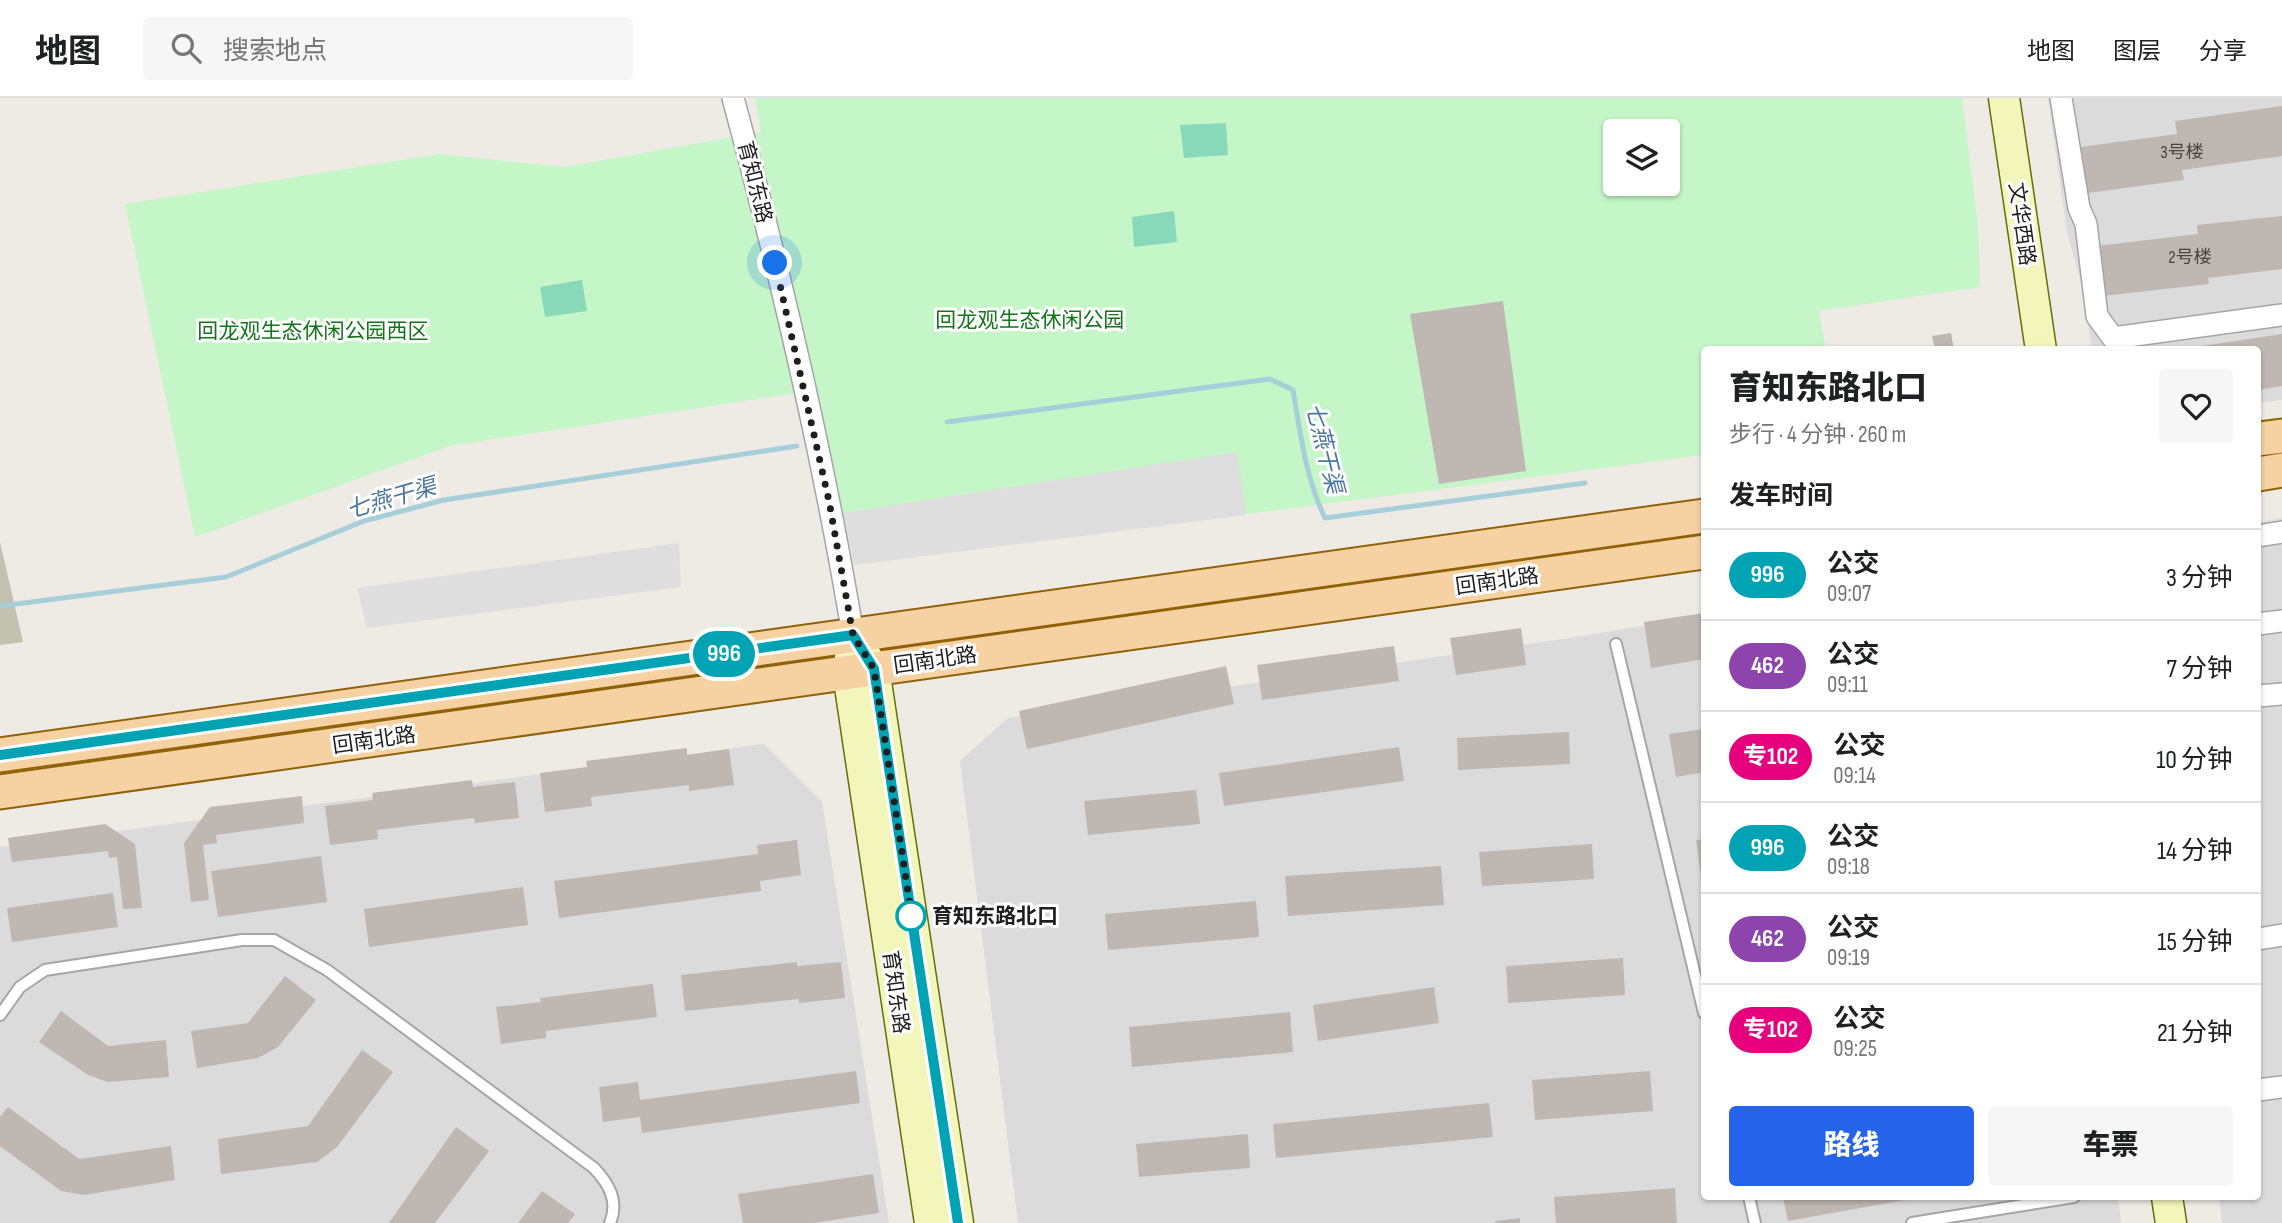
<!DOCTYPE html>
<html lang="zh">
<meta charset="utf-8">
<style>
body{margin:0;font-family:"Sofia Sans Condensed","Noto Sans SC",sans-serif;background:#f6f6f6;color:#202124;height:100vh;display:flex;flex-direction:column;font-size:26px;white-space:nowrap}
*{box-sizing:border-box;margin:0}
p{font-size:23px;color:#757577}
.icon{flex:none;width:38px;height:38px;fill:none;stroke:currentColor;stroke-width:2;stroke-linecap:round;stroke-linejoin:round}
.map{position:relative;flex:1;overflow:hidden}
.drawer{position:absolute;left:1701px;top:248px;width:560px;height:854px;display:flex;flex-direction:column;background:#fff;border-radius:7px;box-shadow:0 2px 5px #0004}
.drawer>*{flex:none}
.badge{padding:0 14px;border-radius:23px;font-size:24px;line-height:46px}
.tools{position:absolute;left:1603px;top:21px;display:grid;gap:14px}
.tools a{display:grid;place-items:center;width:77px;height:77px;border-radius:7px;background:#fff;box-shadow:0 2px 5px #0004;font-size:35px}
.you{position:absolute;width:35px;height:35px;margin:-18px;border:5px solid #fff;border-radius:50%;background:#1a73e8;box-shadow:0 0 0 10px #1a73e833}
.map>.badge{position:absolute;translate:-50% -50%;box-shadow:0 0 0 4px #fff}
h2{padding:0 28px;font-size:26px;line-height:63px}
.round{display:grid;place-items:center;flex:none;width:74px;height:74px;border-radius:7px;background:#f6f6f6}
.summary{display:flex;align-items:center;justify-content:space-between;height:119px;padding:0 28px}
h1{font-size:33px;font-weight:800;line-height:52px}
.button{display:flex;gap:14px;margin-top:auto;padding:14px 28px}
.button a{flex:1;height:80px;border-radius:7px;background:#2563eb;color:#fff;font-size:28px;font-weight:800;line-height:80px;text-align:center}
.button a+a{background:#f6f6f6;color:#202124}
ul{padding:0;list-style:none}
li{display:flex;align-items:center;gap:21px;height:91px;padding:0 28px;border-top:2px solid #e0e0e0}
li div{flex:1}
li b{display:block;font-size:26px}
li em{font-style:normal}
li .badge{min-width:77px;font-weight:700;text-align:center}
header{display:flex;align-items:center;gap:42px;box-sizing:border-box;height:98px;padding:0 35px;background:#fff;border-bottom:2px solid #e0e0e0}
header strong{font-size:33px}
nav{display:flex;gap:38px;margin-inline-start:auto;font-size:24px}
.search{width:490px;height:63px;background:#f6f6f6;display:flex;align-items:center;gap:18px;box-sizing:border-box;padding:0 24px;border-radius:7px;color:#757577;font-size:26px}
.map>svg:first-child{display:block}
</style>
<header>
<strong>地图</strong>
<div class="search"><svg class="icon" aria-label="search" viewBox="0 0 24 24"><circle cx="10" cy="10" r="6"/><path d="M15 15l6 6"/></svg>搜索地点</div>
<nav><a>地图</a><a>图层</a><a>分享</a></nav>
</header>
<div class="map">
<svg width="2282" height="1125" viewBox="0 0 2282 1125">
<rect width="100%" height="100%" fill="#eeebe5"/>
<g fill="#dcdbdb">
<polygon points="2048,0 2282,0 2282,302 2258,305 2258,252 2092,252 2080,181 2067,134"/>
<polygon points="2282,420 2282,1125 2222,1125 2219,1099 2258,1099 2258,424"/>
<polygon points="1704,518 1704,1099 2118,1099 2121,1125 1018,1125 960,663 1008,620 1563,541"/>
<polygon points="764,646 822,704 889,1125 0,1125 0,749"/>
</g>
<polygon fill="#c2c2b0" points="0,444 23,544 0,547"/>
<path fill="#c4f6c7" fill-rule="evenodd" d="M 755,0 L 1962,0 L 1978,127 L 1980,189 L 1819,213 L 1826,252 L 1704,252 L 1704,357 L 854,467 L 817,292 L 450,348 L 195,439 L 125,106 L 439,56 L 564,69 L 761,34 ZM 1615,33 L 1668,33 L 1668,86 L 1615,86 Z"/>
<g fill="#87d9b9">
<polygon points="1226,25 1228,57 1184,60 1180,27"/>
<polygon points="1174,113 1177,144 1134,149 1132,119"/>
<polygon points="582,182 587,213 545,219 540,189"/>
</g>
<g fill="#dedede">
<polygon points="1237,354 1246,417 854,467 843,415"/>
<polygon points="679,445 681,489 367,530 357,490"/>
</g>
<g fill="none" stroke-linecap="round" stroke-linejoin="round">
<g stroke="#a7cfda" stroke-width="5">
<path d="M 947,324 L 1270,281 L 1293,292 C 1300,334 1306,381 1325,420 L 1585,385"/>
<polyline points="0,508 226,479 364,423 444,402 797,348"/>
</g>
</g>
<g fill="#bfb7b1">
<polygon points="2282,8 2282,58 2182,72 2184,82 2088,95 2081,49 2177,36 2175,23"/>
<polygon points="2282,118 2282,171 2208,180 2209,186 2103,198 2097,148 2198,136 2197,127"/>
<polygon points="1503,203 1526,373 1439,386 1410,216"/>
<polygon points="1951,235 1954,252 1935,252 1932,238"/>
<polygon points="2282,236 2282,288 2258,292 2258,252 2175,252"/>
<polygon points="1704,515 1704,561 1651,570 1644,524"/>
<polygon points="1521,530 1526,567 1456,577 1450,540"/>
<polygon points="1394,548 1399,583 1262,602 1257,567"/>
<polygon points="1226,568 1234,606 1027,651 1019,613"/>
<polygon points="1704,631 1704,674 1676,679 1669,636"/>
<polygon points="1569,634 1570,666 1458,672 1457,640"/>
<polygon points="1399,649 1404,683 1224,708 1219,675"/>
<polygon points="687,650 687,657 729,651 734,687 689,693 689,687 591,699 592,708 545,714 540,675 587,669 586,663"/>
<polygon points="472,682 473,689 515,684 519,720 475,725 474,720 377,732 378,741 330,747 325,708 373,702 372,695"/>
<polygon points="1196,692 1200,726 1088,737 1084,703"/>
<polygon points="302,698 304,725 216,737 217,745 203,747 209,802 191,804 184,745 210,709"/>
<polygon points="105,726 135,746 142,810 123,811 117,759 109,760 108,753 12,764 8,740"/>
<polygon points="1704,741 1704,792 1703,792 1696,742"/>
<polygon points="797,742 801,777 760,783 761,793 559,820 554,783 758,756 757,747"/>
<polygon points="1592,746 1594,781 1482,788 1479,754"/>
<polygon points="321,758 327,804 218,819 211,773"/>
<polygon points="1441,768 1444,807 1288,818 1285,778"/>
<polygon points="523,789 528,827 369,849 364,811"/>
<polygon points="113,795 118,829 12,844 7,810"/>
<polygon points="1256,803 1259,839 1108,852 1105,816"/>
<polygon points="1623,860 1625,897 1508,905 1506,868"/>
<polygon points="797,864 797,868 841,864 845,900 799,905 799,901 685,913 681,877"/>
<polygon points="285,878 316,902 278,949 258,960 197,970 191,933 248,925"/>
<polygon points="653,886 657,919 546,933 546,940 501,946 496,909 541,904 540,900"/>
<polygon points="1434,889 1439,925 1318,943 1313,907"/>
<polygon points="61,913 108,948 166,942 169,979 108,984 88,977 39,944"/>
<polygon points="1290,914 1293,954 1132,969 1129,929"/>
<polygon points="362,952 393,974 337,1049 317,1064 221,1076 218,1041 308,1028"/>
<polygon points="856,973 860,1005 642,1035 640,1019 603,1024 599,989 638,984 640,1002"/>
<polygon points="1650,973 1653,1013 1535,1022 1532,982"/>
<polygon points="1489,1005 1493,1039 1276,1060 1273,1026"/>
<polygon points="8,1009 79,1061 171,1048 175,1082 84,1097 61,1093 0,1048 0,1019"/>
<polygon points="456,1029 489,1053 435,1125 389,1125"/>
<polygon points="1248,1036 1250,1070 1139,1079 1136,1046"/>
<polygon points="873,1076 879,1115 813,1125 743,1125 738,1096"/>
<polygon points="1675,1090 1677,1125 1556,1125 1554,1099"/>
<polygon points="542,1093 575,1116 568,1125 518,1125"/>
<polygon points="1783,1099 1916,1099 1916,1100 1788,1123"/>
<polygon points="1520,1120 1520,1125 1495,1125 1495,1123"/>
</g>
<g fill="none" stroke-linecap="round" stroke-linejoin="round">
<defs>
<g id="lane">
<polyline points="1616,546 1704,915"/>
<path d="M 0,917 L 20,889 L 45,872 L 242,842 L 274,842 L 327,872 L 594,1070 C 609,1086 619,1103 610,1125"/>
<polyline points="1749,1099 1755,1125"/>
<polyline points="1912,1125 2074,1099"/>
</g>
<g id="street">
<path d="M 733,0 C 781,177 823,356 853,537"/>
<polyline points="2061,0 2079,110 2086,126 2097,218 2113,240 2282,217"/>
<polyline points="2258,438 2282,434"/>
<polyline points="2258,526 2282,523"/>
<polyline points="2258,598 2282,596"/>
<polyline points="2258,841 2282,837"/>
<polyline points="2258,992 2282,989"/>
</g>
<g id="secondary">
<polyline points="2004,0 2041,252"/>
<polyline points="853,537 874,571 958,1125"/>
<polyline points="851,552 848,575 930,1125"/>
<polyline points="2167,1099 2171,1125"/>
</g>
<g id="primary">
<polyline points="2258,341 2282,338"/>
<polyline points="2258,376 2282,372"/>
<polyline points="0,657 1704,418"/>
<polyline points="0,694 1704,454"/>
</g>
</defs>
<use href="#lane" stroke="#a5a5a5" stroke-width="14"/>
<use href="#street" stroke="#a5a5a5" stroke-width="24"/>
<use href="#secondary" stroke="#656f0b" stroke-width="33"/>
<use href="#primary" stroke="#906208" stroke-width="37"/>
<use href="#lane" stroke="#fff" stroke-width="10"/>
<use href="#street" stroke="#fff" stroke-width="21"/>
<use href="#secondary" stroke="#f3f6bb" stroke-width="30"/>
<use href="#primary" stroke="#f6d1a1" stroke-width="33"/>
</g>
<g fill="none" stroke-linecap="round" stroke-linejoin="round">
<defs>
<polyline id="line" points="0,657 853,537 874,571 958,1125"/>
</defs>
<use href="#line" stroke="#fff" stroke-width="16"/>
<use href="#line" stroke="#00a3b4" stroke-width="10"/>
<polyline stroke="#1e1e1e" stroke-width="7" stroke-dasharray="0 12.6" points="775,165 829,403 853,537 874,571 912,820 911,818"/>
</g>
<circle fill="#fff" stroke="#00a3b4" stroke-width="3.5" cx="911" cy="818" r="14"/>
<g text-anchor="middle" stroke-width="6" stroke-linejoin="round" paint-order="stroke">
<g font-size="18" fill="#464443">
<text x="2182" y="60">3号楼</text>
<text x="2190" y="165">2号楼</text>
</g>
<g font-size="21" fill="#1e1e1e" stroke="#fff">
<text transform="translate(755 84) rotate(76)" y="7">育知东路</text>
<text transform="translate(2022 126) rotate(82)" y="7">文华西路</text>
<text transform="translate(1497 483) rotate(-8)" y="7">回南北路</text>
<text transform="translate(935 562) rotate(-8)" y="7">回南北路</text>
<text transform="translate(374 642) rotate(-8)" y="7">回南北路</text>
<text transform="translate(896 894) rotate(82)" y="7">育知东路</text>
</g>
<g font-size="21" fill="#127619" stroke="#fff">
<text x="1030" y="229">回龙观生态休闲公园</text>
<text x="313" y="240">回龙观生态休闲公园西区</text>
</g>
<g font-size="21" font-weight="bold" fill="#1e1e1e" stroke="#fff" text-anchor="start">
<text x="932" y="825">育知东路北口</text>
</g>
<g font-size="23" font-style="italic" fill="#4d78a0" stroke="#fff">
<text transform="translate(1325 350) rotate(76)" y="8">七燕干渠</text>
<text transform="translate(391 400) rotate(-16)" y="8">七燕干渠</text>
</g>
</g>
</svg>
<div class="tools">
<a><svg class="icon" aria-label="layers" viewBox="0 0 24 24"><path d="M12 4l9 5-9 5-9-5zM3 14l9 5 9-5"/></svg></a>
</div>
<div class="you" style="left:775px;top:165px"></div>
<b class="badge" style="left:724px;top:556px;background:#00a3b4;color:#fff">996</b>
<section class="drawer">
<div class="summary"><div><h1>育知东路北口</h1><p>步行 · 4 分钟 · 260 m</p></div><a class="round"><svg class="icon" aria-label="heart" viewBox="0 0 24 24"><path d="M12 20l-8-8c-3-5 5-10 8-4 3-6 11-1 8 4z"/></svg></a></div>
<h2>发车时间</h2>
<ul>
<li><span class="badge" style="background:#00a3b4;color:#fff">996</span><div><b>公交</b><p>09:07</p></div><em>3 分钟</em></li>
<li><span class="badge" style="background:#8e44ad;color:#fff">462</span><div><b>公交</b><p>09:11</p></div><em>7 分钟</em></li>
<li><span class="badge" style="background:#e6007e;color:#fff">专102</span><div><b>公交</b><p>09:14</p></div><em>10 分钟</em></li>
<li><span class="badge" style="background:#00a3b4;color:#fff">996</span><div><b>公交</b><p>09:18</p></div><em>14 分钟</em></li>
<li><span class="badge" style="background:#8e44ad;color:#fff">462</span><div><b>公交</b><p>09:19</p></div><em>15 分钟</em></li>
<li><span class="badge" style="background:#e6007e;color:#fff">专102</span><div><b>公交</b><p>09:25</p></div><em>21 分钟</em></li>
</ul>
<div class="button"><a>路线</a><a>车票</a></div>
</section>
</div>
